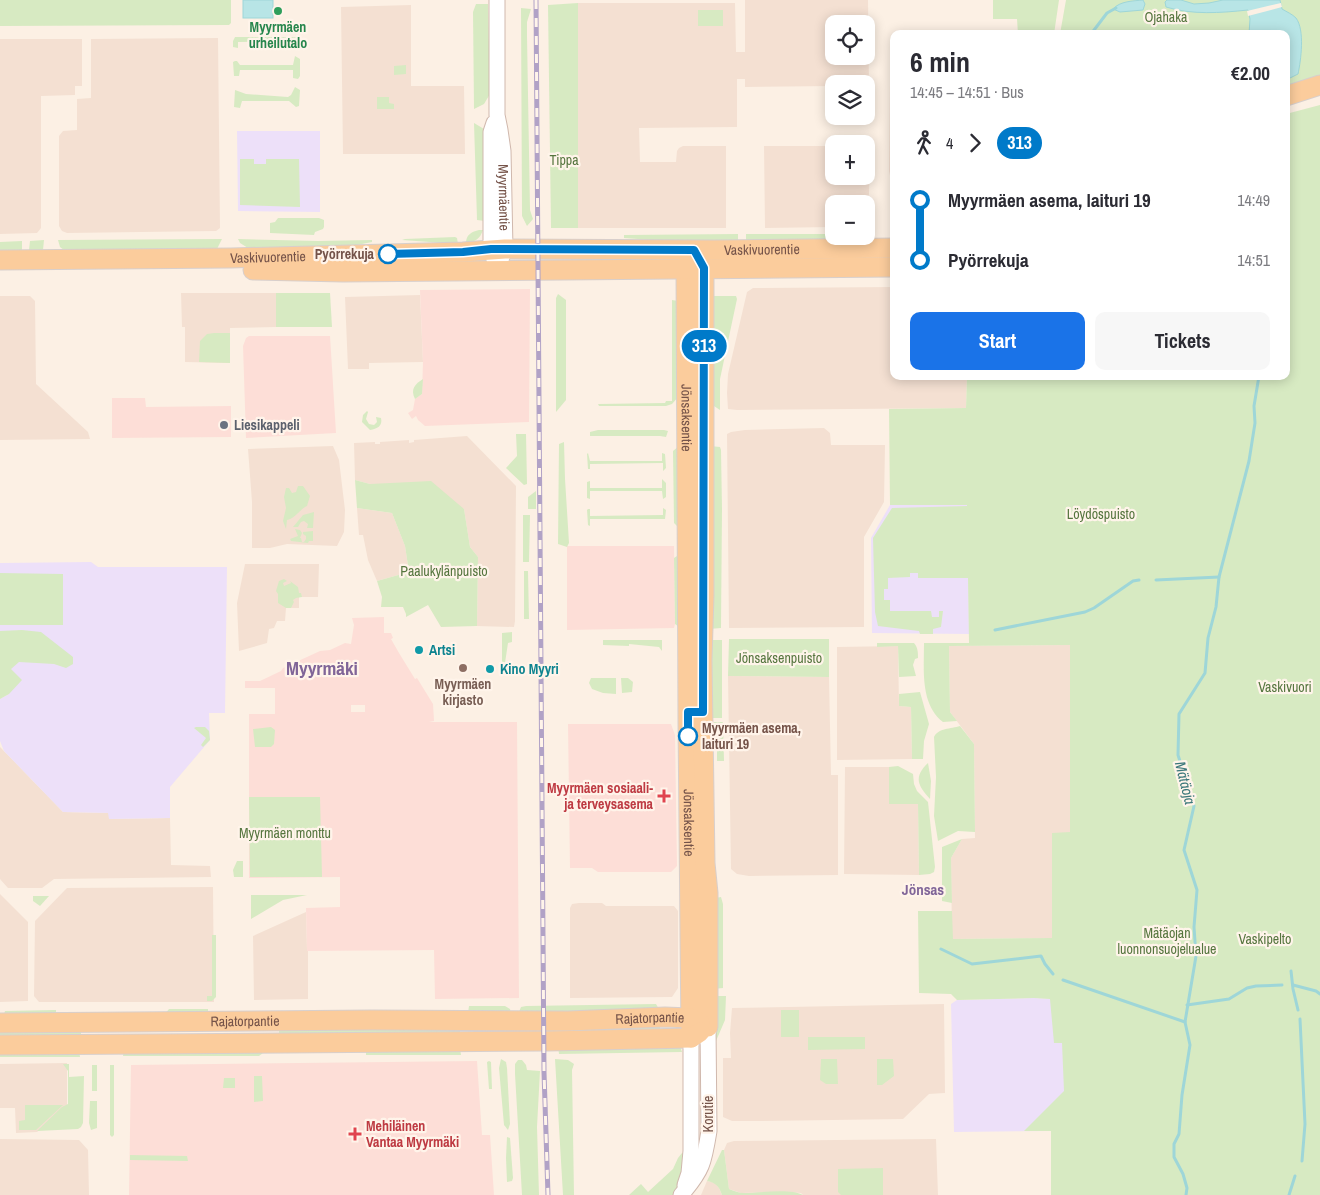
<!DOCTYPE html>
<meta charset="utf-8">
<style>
body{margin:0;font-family:"Archivo Narrow",sans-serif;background:#f7f7f7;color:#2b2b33;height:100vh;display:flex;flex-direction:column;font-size:19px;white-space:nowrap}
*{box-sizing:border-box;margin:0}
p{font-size:16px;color:#7c7c81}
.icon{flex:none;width:28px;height:28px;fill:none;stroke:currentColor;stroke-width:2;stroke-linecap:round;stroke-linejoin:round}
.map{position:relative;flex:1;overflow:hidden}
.drawer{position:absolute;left:890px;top:30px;width:400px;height:350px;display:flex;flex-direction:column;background:#fff;border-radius:10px;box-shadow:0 2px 12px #0003}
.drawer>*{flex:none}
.badge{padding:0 10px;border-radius:16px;font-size:18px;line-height:32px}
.fabs{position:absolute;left:825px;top:15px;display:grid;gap:10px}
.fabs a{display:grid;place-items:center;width:50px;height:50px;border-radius:10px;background:#fff;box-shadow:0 2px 12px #0003;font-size:25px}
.map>.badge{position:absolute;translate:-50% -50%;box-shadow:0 0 0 2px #fff}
.legs{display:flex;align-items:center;gap:8px;height:55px;padding:0 20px;font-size:16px}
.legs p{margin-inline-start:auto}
.head{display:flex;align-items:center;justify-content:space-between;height:85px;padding:0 20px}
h1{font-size:28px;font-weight:700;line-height:38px}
.primary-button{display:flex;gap:10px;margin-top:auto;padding:10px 20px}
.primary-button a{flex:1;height:58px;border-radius:10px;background:#1a73e8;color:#fff;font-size:20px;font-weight:700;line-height:58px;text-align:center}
.primary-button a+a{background:#f7f7f7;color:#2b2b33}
ul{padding:0 20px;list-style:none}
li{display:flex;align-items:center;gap:18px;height:60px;font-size:19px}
li i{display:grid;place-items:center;width:8px;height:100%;margin:0 6px;background:currentColor}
li i::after{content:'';width:12px;height:12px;margin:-6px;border:4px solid;border-radius:50%;background:#fff}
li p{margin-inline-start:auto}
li:first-child i{background:linear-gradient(#0000 50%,currentColor 0)}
li:last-child i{background:linear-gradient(currentColor 50%,#0000 0)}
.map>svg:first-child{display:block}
</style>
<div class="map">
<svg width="1320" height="1195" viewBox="0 0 1320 1195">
<rect width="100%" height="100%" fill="#fcf0e4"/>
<g fill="#f4e0d2" fill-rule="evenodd">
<path d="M 745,0 L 868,0 L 869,86 L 866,86 L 866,84 L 834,84 L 834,86 L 745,87 L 745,79 L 737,79 L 737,127 L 639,128 L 640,162 L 676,162 L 677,151 L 679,148 L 683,146 L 726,146 L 726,228 L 578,228 L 578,3 L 735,3 L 736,52 L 745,52 ZM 834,24 L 866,24 L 866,56 L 834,56 Z"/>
<polygon points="411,5 411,86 464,86 465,154 343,154 341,7"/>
<polygon points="218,38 220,228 216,231 67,233 62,231 59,226 59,136 63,131 77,130 77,99 91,98 91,39"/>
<polygon points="0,39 82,39 82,86 75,86 75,95 41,96 41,228 37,233 0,234"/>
<polygon points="890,84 894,84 894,194 889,171"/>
<polygon points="834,146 834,176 866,176 866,150 868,152 870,158 868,226 866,226 866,204 834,204 834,227 765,228 764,146"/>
<polygon points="894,287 894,376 967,376 966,408 737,410 728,409 727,393 728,374 747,292 753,288"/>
<polygon points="181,293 276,293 276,327 230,328 230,363 185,362 185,327 182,327"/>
<polygon points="420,295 423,362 369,363 369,369 348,369 345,297"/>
<polygon points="0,296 30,296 35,301 36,384 88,432 90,439 0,440"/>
<polygon points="824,428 830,433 831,445 885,445 884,502 864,537 864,627 729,628 727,434 731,432 745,430"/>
<polygon points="467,436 516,486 515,621 514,627 477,626 478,557 470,547 464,509 355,480 354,443 375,442 375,444 380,444 380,442 409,440 409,443 414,442 414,440"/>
<polygon points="333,446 339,460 345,510 344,532 337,546 287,544 270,548 252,548 252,502 248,449"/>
<polygon points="357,508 392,513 405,546 409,572 377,581 368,560 363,535 359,535"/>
<polygon points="245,564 319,564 318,597 299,597 299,608 286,608 285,621 277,621 274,628 269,629 267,643 239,651 237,603"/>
<polygon points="1070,645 1070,833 1052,833 1052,938 952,939 951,858 962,839 975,838 974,744 950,712 949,646"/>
<polygon points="898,646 899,706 911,707 912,759 837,760 837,647"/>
<polygon points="728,676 829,677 831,775 838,775 838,875 749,876 737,874 731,869"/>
<polygon points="0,747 63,812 109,813 110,819 170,818 171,865 210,866 211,877 54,879 42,888 8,888 0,879"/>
<polygon points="845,767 889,767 889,804 918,804 919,875 844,874"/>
<polygon points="213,887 214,1002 39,1002 34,996 35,921 67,888"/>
<polygon points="0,894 28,922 28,1001 0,1002"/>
<polygon points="579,903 602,903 606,906 674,906 678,911 678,988 672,997 570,998 570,908 572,904"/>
<polygon points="306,912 307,950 308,951 308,999 254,1000 253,936"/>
<polygon points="944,1004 945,1093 929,1094 903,1119 758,1121 732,1121 723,1117 723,1058 731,1058 730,1033 732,1008"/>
<polygon points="67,1063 67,1105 37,1132 16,1133 15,1108 0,1108 0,1064"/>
<polygon points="0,1139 79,1140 88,1150 89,1195 0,1195"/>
<polygon points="936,1139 938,1195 803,1195 801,1193 786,1192 741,1193 729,1189 724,1150 727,1143 734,1141"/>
<polygon points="707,1181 715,1183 719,1188 722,1195 701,1195"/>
</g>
<g fill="#fdded7" fill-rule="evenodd">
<polygon points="530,289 529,422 425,426 418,420 416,416 412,419 408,413 413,410 415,399 422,394 423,362 420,290"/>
<polygon points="249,336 330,336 336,433 246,438 243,346 246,338"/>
<polygon points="112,398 145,398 146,407 231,406 231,437 112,438"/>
<polygon points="567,546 674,546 675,624 674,628 567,630"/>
<path d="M 384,617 L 384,633 L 391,633 L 393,638 L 391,639 L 399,653 L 415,679 L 417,678 L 433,704 L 434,721 L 429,722 L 517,722 L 519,998 L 435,999 L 434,950 L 307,951 L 306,908 L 340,907 L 340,877 L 249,878 L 249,714 L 275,714 L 275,688 L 245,688 L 245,681 L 260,681 L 281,671 L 283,668 L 320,651 L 330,650 L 345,643 L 351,644 L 354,625 L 352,618 ZM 351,705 L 365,705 L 365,712 L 351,712 Z"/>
<polygon points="568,724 671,724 675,735 677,866 671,872 598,872 592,868 570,868"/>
<polygon points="477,1061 482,1135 490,1135 494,1195 129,1195 131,1065"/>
</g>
<g fill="#ede0f9">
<polygon points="237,131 320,131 320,212 238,211"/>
<polygon points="890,505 968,505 969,634 872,633 871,538"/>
<polygon points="91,562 98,567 227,567 225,713 209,713 210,740 170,787 170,818 109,819 108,813 63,812 4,751 0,741 0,699 9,694 0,658 0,563"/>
<polygon points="1034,998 1055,999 1075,1079 1051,1131 954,1132 951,1004 957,1000"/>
</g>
<g fill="#d7eac2">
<polygon points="0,0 231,0 231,23 229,25 0,26"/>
<polygon points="993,0 1059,0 1054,34 1018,34 1017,19 993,19"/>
<polygon points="1066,0 1320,0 1320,77 1286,86 1286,34 1060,34"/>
<polygon points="578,3 578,228 551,228 548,5"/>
<polygon points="476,4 488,4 490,94 484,104 474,109 473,12"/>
<polygon points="521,8 531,9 527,22 527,36 530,210 533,219 527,226 522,216"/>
<rect x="698" y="10" width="25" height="16"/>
<polygon points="235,37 296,37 298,40 297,48 294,48 293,41 238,42 238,48 233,47 233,41"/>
<polygon points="295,56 300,59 300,76 298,79 293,78 293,70 240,70 239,76 234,76 233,62 235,61 237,61 240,65 293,65"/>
<polygon points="406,65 406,74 394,75 394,66"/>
<polygon points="295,87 300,90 299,106 296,107 289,101 242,101 240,108 234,107 235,90 246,94 288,97 291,95"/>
<polygon points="377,97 389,97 389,103 394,104 394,109 377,109"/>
<path d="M 1320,105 L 1320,1195 L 1051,1195 L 1051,1131 L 1024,1131 L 1064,1091 L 1062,1043 L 1054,1043 L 1050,999 L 1034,998 L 957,1000 L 951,994 L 919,993 L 918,911 L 952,911 L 953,939 L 1052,938 L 1052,833 L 1070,832 L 1070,645 L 949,646 L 950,712 L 957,721 L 943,722 C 920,704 924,670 924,643 L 969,643 L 968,578 L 918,578 L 918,573 L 910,573 L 910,577 L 888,578 L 888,589 L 884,589 L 884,600 L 890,600 L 890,611 L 931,611 L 932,617 L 939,617 L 939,611 L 943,611 L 941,627 L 933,629 L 933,634 L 920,634 L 919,631 L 878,626 L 875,612 L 873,538 L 892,508 L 967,506 L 967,505 L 890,505 L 889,409 L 966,408 L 967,376 L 1286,376 L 1286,114 Z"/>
<polygon points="474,123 484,129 485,221 477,220"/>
<polygon points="240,159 254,159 254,164 266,164 266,159 299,159 300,207 240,205"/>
<polygon points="278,218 319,218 324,220 324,227 323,229 315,232 314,235 270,233 270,223 275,222"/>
<path d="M 479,230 L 483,230 C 480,239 475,242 466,243 C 466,234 472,232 479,230 Z"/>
<polygon points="738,234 738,241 666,241 624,238 624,235"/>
<polygon points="746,234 834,234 834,236 863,236 863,241 746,241"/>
<polygon points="455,237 457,238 458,244 402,240 405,239"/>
<polygon points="222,239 217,249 64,250 60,247 58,240"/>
<polygon points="238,239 318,241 372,240 372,242 357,245 277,249 248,248 240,243"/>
<polygon points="44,240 43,250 29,250 30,241"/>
<polygon points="22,241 22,251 0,250 0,242"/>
<polygon points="571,256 674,259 675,260 571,262"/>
<polygon points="276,293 330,293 332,327 276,327"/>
<polygon points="558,294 566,300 566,400 556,412 556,298"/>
<polygon points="711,296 736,296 737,299 720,379 720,410 714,406 710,398"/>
<polygon points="672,300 678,301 679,396 672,404 666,406 599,406 598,404 665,403 666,401 672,401"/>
<polygon points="214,333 230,333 230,363 199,362 200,341 207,334"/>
<path d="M 423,379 L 422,394 L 415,399 C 410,389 415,384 423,379 Z"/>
<path d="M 367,411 L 368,412 L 366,419 L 369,424 L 374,425 L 377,422 L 376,417 L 381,418 C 383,426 377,429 370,430 L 362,422 L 363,415 Z"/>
<polygon points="598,430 664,430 668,431 666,437 660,436 590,436 590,432"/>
<polygon points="516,434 526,434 527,484 524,485 506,468 517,456"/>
<polygon points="564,442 565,479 569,543 567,547 558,544 559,444"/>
<polygon points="679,446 678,527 674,523 673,451"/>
<polygon points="710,446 720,447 721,450 722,509 721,628 709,629"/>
<polygon points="588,453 590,461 662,461 662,453 665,454 666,468 663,471 663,463 590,464 590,469 588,469 587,454"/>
<polygon points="662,479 666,483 666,497 663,499 662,491 590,491 590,499 587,498 587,482 590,481 590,488 662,488"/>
<polygon points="355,480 370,484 431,481 464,509 470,547 478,557 477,626 441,627 428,605 406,617 406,614 403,607 381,607 382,597 377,581 409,572 405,546 392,513 357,508"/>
<path d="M 298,486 L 303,486 L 310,496 L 307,506 C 300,509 296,518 287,520 L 286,529 L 283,521 L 286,508 L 284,497 L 286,488 L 289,488 L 292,493 L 296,492 Z"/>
<polygon points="536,491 536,509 528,509 528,497"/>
<polygon points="663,508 666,510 665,519 590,519 590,526 588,525 587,510 588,509 590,509 590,516 663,515"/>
<polygon points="314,512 313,528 307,528 308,524 304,521 301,522 298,527 293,527 303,515"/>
<polygon points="523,515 530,515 529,562 523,562"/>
<polygon points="295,529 300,530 302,533 300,538 301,538 302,542 304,542 306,539 306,536 303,534 303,532 313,531 313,541 309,541 308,543 291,541 290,539 298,536"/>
<polygon points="677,556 682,556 682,629 675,624 674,558"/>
<polygon points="524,571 528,571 529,619 524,619"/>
<polygon points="0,573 63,574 63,625 0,625"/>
<polygon points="284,579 287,581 283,583 284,586 291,583 290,581 298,587 299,593 301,593 302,597 296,598 293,600 294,602 291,608 286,608 278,603 278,594 276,591 279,581"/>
<polygon points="22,630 41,632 73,657 73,664 66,668 54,664 19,662 11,669 22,680 9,694 0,699 0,631"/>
<polygon points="512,632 512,642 508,643 505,663 502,663 502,633"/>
<polygon points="729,639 829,639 829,677 728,676"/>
<polygon points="603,640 662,640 662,651 659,647 629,644 629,646 603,645"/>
<rect x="709" y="640" width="13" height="78"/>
<path d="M 877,643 L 914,643 C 918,648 918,652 918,658 L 915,659 L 913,665 L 916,676 L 899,677 L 898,646 L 877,647 Z"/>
<polygon points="591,678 616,678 616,694 603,693 592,689 589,683"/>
<polygon points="621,678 628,678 633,682 632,692 622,693"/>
<polygon points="920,692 929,724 924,741 923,759 912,759 911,707 899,706 899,694"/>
<polygon points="714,722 723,722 724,761 717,761 717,739"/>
<path d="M 960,726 L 974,744 L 975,832 L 958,831 L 938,841 L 934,816 L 936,777 L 934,737 C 938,728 951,729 960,726 Z"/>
<polygon points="196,727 205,727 209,731 210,740 203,747 201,745 206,738 194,728"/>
<polygon points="271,727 275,730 274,744 271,747 255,747 253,729"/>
<path d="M 928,763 L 931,781 L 930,799 C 918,786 913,777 928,763 Z"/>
<polygon points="898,766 913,774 914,784 917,791 928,802 935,867 934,872 930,874 919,875 918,804 889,804 889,767"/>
<polygon points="249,797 320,797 322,877 250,877"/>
<polygon points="962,839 951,858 952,903 942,901 942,847"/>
<polygon points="237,861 243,861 243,877 234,877 233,870"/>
<polygon points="251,895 307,895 283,900 251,919"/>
<polygon points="33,896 49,896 40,906 33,901"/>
<polygon points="721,897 723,904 723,988 713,989 715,898"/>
<polygon points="212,935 216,935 216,997 212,1001 207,1001 207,996 212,996"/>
<polygon points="715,996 726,996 725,1020 716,1041 715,1047"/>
<polygon points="656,1004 660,1011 519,1012 521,1007 526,1006"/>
<polygon points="469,1006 505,1006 510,1009 511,1013 468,1013"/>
<polygon points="169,1009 208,1009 208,1015 165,1014"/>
<polygon points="56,1010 56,1017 4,1014 5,1011"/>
<rect x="781" y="1010" width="18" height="27"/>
<path d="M 660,1023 L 660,1029 C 613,1030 567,1033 520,1032 L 520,1030 Z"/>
<polygon points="460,1025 460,1035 279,1037 279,1027"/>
<rect x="0" y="1029" width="81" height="9"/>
<polygon points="808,1037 865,1037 865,1049 808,1050"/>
<polygon points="558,1046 680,1046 682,1052 559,1054"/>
<polygon points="263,1048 263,1053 259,1056 123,1056 124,1051"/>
<polygon points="460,1048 461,1055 366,1055 366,1051"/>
<polygon points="79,1050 80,1057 0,1057 0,1051"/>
<polygon points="501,1059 506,1062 507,1068 510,1124 508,1130 504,1125 499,1068"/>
<polygon points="555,1059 568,1060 574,1064 572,1070 574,1195 563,1195"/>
<polygon points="821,1059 837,1059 838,1084 826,1084 820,1080"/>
<polygon points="877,1059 893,1059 894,1076 882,1085 877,1085"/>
<polygon points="518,1060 522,1060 526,1065 527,1070 540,1071 537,1127 539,1195 522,1195 515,1074 515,1064"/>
<polygon points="489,1061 491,1062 492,1089 489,1089 487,1062"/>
<polygon points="63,1064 69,1064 69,1077 84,1076 83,1123 81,1127 78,1129 37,1131 62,1107 68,1104 68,1071"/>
<rect x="92" y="1065" width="5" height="26"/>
<polygon points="110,1065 114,1065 114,1135 112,1137 110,1135"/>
<polygon points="254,1076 262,1076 263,1101 254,1102"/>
<polygon points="224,1078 235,1078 235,1088 223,1088"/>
<polygon points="90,1101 97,1101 97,1128 91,1130 89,1123"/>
<polygon points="25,1105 63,1105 36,1130 19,1130 19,1121 25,1120"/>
<polygon points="507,1137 510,1138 513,1178 512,1181 507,1182 506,1158"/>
<path d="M 722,1150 L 724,1150 L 729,1189 C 734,1191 739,1193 744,1193 C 760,1193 790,1188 803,1195 L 722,1195 C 719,1186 716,1183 707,1181 Z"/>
<polygon points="682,1153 685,1154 681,1186 673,1195 629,1195 641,1184 648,1192 673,1169 678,1158"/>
<polygon points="130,1155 187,1156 188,1161 130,1160"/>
<polygon points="883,1168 883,1195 841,1195 838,1192 838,1169"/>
</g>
<g fill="#b8e5e6" stroke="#9ed6d8">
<rect x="243" y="0" width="30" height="18"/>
<path d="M 1143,0 L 1145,4 L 1143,10 L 1120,12 L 1113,9 C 1120,1 1133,1 1143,0 Z"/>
<path d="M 1167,0 L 1181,0 L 1194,4 L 1209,3 L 1223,0 L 1280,0 L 1282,9 C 1287,12 1292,14 1296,18 C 1305,30 1301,60 1298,74 L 1286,80 L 1286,34 L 1249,34 L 1250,19 L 1248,10 C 1220,13 1192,15 1166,7 L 1165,2 Z"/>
</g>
<polygon fill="#fcf0e4" points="1281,3 1282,7 1248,16 1247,11"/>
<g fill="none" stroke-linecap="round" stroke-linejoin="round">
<g stroke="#9ed6d8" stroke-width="3">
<polyline points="1091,34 1107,13 1116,8"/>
<polyline points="1156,580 1219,577"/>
<polyline points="995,630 1085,612 1094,608 1133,581 1139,580"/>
<polyline points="941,949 972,964 1041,956 1045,964 1053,974"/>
<polyline points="1291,971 1293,989 1298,1010"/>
<polyline points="1063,980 1185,1022"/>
<polyline points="1293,985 1316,991 1320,994"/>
<polyline points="1187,1005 1229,999 1247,988 1256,986 1282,985"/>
<polyline points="1300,1019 1305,1124 1302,1161"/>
<polyline points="1186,1195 1187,1188 1183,1174 1174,1157 1174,1144 1179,1134 1182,1095 1190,1045 1185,1022 1196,956 1194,927 1197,890 1184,850 1194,806 1178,755 1179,714 1205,673 1208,638 1216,607 1219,577 1249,461 1255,423 1254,406 1259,376"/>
<polyline points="1289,1195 1295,1176"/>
</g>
<defs>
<g id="minor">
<path id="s1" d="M 497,0 L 497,115 L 500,130 L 503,151 L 505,249 L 497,270"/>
<polyline points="494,259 491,249 491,132 494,123"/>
<polyline points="685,1185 689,1173 691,1151 691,1038"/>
<path d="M 681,1195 C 703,1170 704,1162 709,1131 L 708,1027"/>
</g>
<g id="major">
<polyline points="1286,96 1320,85"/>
<path id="s2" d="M 691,258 L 686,268 L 688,721 L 691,1038"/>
<polyline points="698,258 704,268 704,595 702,660 705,863 708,893 708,1027"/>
<path id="s3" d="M 0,260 L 231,258 L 463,252 L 505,249 L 714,250 L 894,248"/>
<polyline points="253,270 343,272 894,267"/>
<path id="s4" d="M 0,1023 L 372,1020 L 568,1021 L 665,1017 L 690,1018 L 700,1023"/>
<polyline points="0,1045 549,1041 691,1038 700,1032"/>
</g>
</defs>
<use href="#minor" stroke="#d0b8ad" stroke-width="17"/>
<use href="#major" stroke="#d8cfcc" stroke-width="21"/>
<use href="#minor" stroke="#fff" stroke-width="15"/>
<use href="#major" stroke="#fbcc9c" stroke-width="19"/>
<defs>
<polyline id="rail" points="536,0 544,1072 548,1195"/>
</defs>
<use href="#rail" stroke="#b1a2c6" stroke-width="5"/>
<use href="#rail" stroke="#fff4ea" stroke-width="3" stroke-dasharray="9" stroke-linecap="butt"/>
</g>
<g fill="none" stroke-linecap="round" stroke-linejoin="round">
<defs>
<polyline id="line-1" points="388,254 463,252 491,249 694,250 704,268 703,712 688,712 688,736"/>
</defs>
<use href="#line-1" stroke="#fff" stroke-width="11"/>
<use href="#line-1" stroke="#007ac9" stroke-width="8"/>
</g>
<circle fill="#2e9e5b" stroke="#fff4ea" stroke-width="2" cx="278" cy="11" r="5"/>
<g fill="#fff" stroke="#007ac9" stroke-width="2.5">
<circle cx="388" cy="254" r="9"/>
<circle cx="688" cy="736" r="9"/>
</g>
<circle fill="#6b7280" stroke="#fff4ea" stroke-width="2" cx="224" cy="425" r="5"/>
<g fill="#0f9aa8" stroke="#fff4ea" stroke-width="2">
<circle cx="419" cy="650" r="5"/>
<circle cx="490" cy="669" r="5"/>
</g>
<circle fill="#8d6e63" stroke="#fff4ea" stroke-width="2" cx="463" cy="668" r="5"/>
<g fill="#e0444e" stroke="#fff4ea" stroke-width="2">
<path d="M661.5 788.5h5v5h5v5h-5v5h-5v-5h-5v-5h5z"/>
<path d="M352.5 1126.5h5v5h5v5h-5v5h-5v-5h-5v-5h5z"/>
</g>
<g text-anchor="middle" stroke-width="4.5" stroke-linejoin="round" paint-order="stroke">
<g font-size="14" fill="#55753e" stroke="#fff4ea">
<text x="1166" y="22">Ojahaka</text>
<text x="564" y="165">Tippa</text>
<text x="1101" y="519">Löydöspuisto</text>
<text x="444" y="576">Paalukylänpuisto</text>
<text x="779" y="663">Jönsaksenpuisto</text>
<text x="1285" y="692">Vaskivuori</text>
<text x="285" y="838">Myyrmäen monttu</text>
<text x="1167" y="938">Mätäojan<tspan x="1167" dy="16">luonnonsuojelualue</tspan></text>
<text x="1265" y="944">Vaskipelto</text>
</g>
<g font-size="14" font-weight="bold" fill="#27864d" stroke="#fff4ea">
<text x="278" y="32">Myyrmäen<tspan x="278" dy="16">urheilutalo</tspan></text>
</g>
<g font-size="14" fill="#755349" stroke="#fff4ea">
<text dy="5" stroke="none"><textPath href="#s1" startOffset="198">Myyrmäentie</textPath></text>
<text dy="5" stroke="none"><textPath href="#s3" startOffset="762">Vaskivuorentie</textPath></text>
<text dy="5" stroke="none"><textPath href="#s3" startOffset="268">Vaskivuorentie</textPath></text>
<text dy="5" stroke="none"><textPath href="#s2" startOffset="161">Jönsaksentie</textPath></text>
<text dy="5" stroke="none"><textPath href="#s2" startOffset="566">Jönsaksentie</textPath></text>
<text dy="5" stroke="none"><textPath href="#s4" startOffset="650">Rajatorpantie</textPath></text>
<text dy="5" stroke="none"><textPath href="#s4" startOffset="245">Rajatorpantie</textPath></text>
<text transform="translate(708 1114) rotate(-90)" y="5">Korutie</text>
</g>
<g font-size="14" font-weight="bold" fill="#755349" stroke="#fff4ea" text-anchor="end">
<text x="374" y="259">Pyörrekuja</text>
<text x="702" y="733" text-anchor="start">Myyrmäen asema,<tspan x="702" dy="16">laituri 19</tspan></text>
</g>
<g font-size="14" font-weight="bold" fill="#5b616d" stroke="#fff4ea" text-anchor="start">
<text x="234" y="430">Liesikappeli</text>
</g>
<g font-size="14" font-weight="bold" fill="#0d838f" stroke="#fff4ea" text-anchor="start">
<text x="429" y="655">Artsi</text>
<text x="500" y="674">Kino Myyri</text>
</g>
<g font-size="14" font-weight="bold" fill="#785e54" stroke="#fff4ea">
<text x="463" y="689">Myyrmäen<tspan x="463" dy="16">kirjasto</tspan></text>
</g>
<g font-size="14" font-weight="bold" fill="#be3a42" stroke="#fff4ea" text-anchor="end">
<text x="653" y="793">Myyrmäen sosiaali-<tspan x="653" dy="16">ja terveysasema</tspan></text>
<text x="366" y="1131" text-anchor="start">Mehiläinen<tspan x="366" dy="16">Vantaa Myyrmäki</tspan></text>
</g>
<g font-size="15" font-style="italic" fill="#3c787b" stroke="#fff4ea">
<text transform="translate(1185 783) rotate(76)" y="5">Mätäoja</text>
</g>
<g font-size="15" font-weight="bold" fill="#806598" stroke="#fff4ea">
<text x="923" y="895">Jönsas</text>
</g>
<g font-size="19" font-weight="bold" fill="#806598" stroke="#fff4ea">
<text x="322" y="675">Myyrmäki</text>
</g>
</g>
</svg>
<div class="fabs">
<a><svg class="icon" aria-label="locate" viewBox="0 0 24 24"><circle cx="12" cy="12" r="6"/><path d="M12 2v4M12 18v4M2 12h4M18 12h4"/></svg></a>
<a><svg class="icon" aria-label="layers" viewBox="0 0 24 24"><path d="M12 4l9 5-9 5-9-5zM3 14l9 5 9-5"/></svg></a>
<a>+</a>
<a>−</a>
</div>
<b class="badge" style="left:704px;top:346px;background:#007ac9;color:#fff">313</b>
<section class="drawer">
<div class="head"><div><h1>6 min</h1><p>14:45 – 14:51 · Bus</p></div><b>€2.00</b></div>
<div class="legs"><svg class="icon" aria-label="walk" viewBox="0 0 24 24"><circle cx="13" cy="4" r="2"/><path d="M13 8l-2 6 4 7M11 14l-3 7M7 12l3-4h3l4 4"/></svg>4<svg class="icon" aria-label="forward" viewBox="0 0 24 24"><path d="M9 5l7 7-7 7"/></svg><b class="badge" style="background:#007ac9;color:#fff">313</b></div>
<ul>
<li><i style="color:#007ac9"></i><b>Myyrmäen asema, laituri 19</b><p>14:49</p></li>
<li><i style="color:#007ac9"></i><b>Pyörrekuja</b><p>14:51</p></li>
</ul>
<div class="primary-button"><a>Start</a><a>Tickets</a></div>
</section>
</div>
